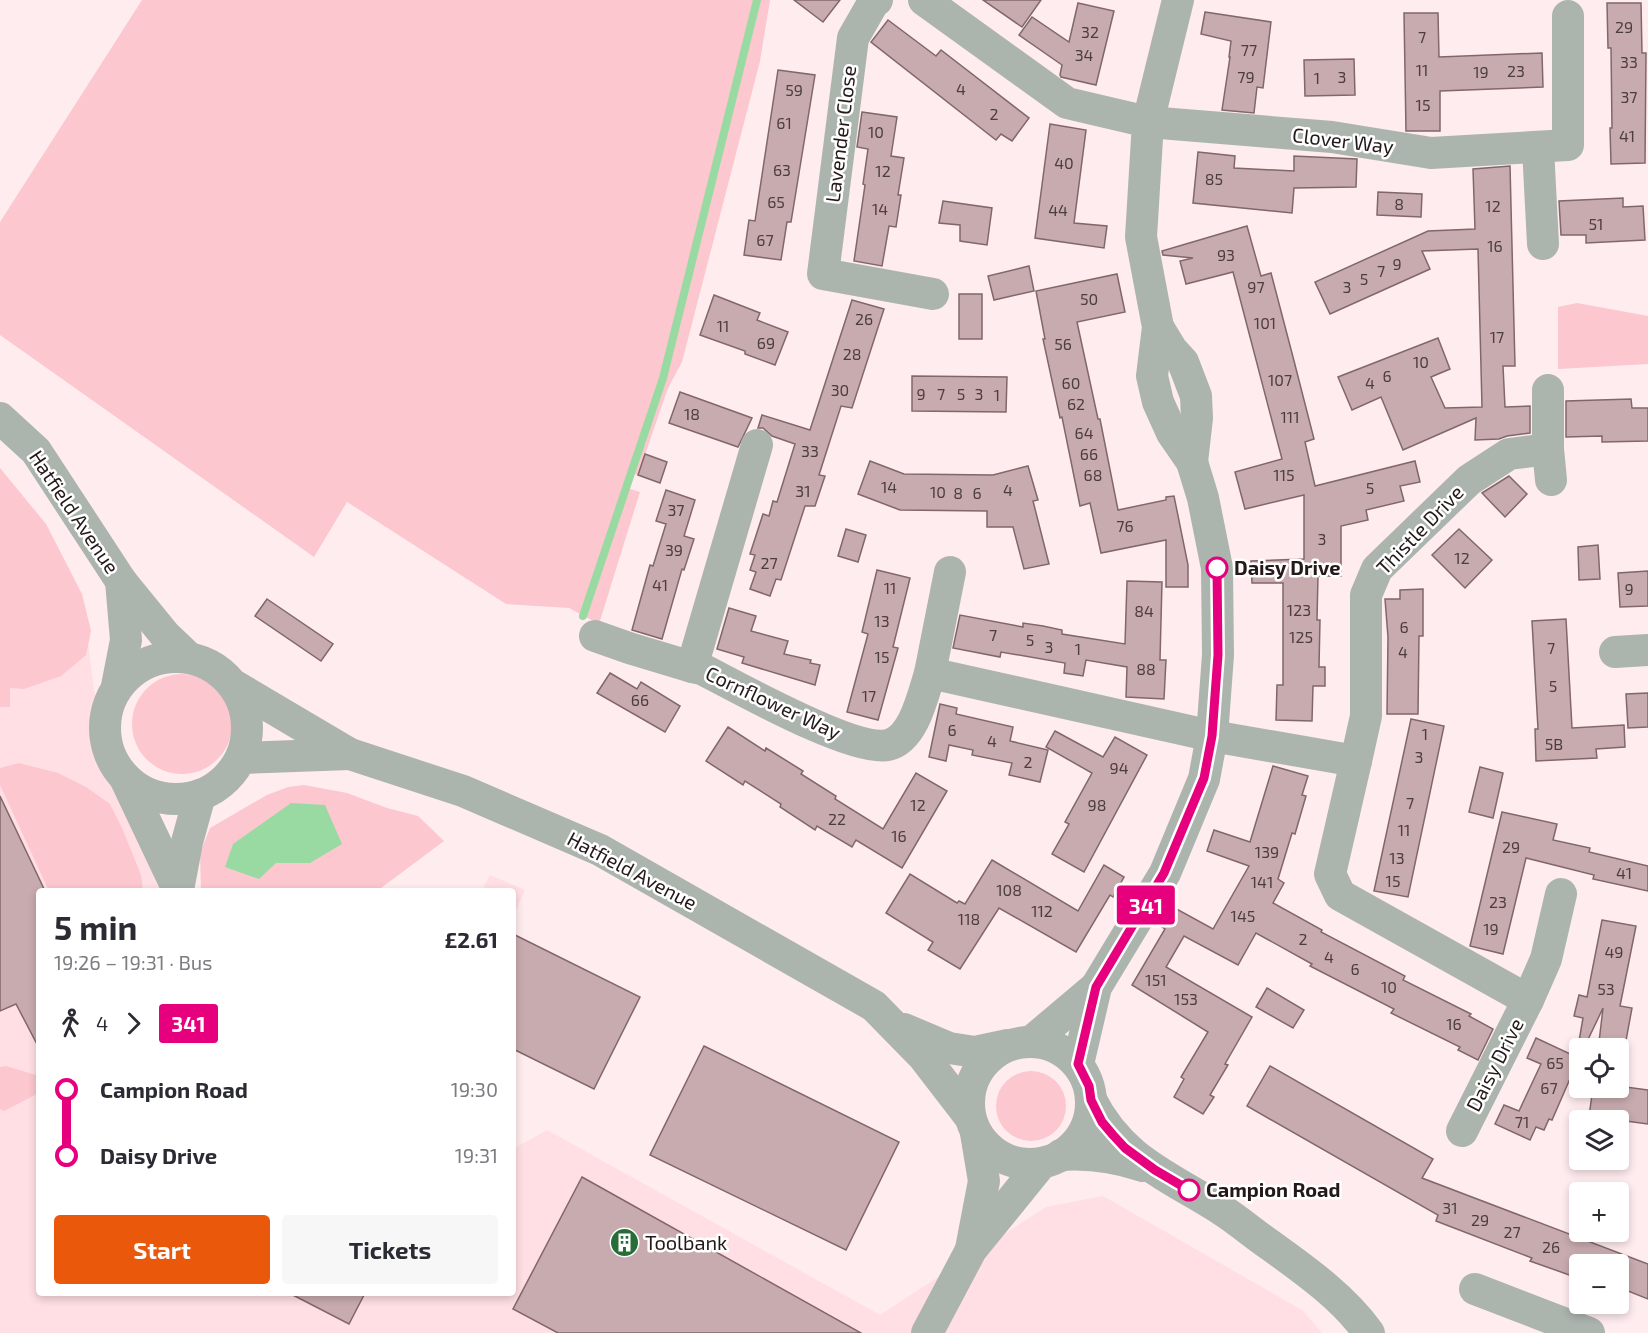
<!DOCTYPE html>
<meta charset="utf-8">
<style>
body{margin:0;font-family:"Exo 2",sans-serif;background:#f7f7f7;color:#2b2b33;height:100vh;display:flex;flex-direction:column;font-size:22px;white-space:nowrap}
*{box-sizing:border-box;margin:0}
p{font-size:20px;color:#7c7c81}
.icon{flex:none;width:33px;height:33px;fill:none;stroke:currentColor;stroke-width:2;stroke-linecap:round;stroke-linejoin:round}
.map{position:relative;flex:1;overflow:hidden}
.details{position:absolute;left:36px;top:888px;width:480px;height:408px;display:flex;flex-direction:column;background:#fff;border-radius:6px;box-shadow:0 3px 9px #0003}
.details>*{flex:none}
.badge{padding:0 12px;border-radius:4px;font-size:21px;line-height:39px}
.controls{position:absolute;left:1569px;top:1038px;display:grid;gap:12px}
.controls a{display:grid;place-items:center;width:60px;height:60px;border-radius:6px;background:#fff;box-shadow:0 3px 9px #0003;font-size:30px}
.map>.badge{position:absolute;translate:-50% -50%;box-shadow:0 0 0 3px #fff}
.legs{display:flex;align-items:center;gap:9px;height:66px;padding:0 18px;font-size:20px}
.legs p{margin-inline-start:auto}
.head{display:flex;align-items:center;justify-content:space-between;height:102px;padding:0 18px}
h1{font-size:33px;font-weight:700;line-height:45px}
.action{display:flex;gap:12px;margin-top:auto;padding:12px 18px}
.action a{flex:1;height:69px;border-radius:6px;background:#ea580c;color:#fff;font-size:24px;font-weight:700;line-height:69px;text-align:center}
.action a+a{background:#f7f7f7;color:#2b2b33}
ul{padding:0 18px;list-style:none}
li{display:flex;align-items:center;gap:21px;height:66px;font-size:22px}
li i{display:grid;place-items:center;width:9px;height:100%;margin:0 8px;background:currentColor}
li i::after{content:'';width:15px;height:15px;margin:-8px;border:4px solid;border-radius:50%;background:#fff}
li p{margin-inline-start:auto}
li:first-child i{background:linear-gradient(#0000 50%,currentColor 0)}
li:last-child i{background:linear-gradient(currentColor 50%,#0000 0)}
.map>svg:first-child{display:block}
</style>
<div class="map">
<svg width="1648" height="1333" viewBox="0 0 1648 1333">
<rect width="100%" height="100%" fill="#ffecee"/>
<g fill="#ffdfe3">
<polygon points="0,468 82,594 94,690 111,778 160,891 39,891 39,1293 513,1293 513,1149 547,1130 880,1315 1046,1207 1103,1196 1302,1310 1322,1333 0,1333"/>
<polygon points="490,875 525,890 513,917 513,891 485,891 484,886"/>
</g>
<g fill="#fcc7ce">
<polygon points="142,0 770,0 760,61 682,362 668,388 638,475 634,474 630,489 640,492 599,624 569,608 506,604 347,502 314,557 0,335 0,222"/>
<polygon points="1577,303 1648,316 1648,364 1558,369 1558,307"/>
<polygon points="0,468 46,524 82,594 91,631 86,655 61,676 24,689 10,688 10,707 0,707"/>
<circle cx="182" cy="724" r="50"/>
<polygon points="19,763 58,773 86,787 110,804 122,828 141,875 143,891 49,891 0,785 0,768"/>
<polygon points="304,785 347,793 387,808 418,816 444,841 377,891 201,891 200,853 210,828 267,795 288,787"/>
<polygon points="6,1066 39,1076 39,1093 4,1111 0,1109 0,1067"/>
<circle cx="1031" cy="1106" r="35"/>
</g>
<polygon fill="#99daa3" points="291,803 325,805 342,844 310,863 276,863 259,879 225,867 233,844"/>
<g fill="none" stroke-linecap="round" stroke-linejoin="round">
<polyline stroke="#99daa3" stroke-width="8" points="583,616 663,378 757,0"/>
</g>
<g fill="#c8abae" stroke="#81676a" stroke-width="1.5">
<polygon points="794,0 840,0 823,22"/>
<polygon points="983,0 1041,0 1022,27"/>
<polygon points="1078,3 1114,11 1096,85 1061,77 1060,75 1062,65 1019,35 1032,17 1069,42"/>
<polygon points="1607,3 1641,3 1642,53 1646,53 1645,163 1611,164 1610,128 1612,128 1611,48 1608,48"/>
<polygon points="1205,12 1271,22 1263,88 1257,87 1254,113 1222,110 1230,57 1229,57 1231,41 1201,34"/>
<polygon points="1404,13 1438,13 1439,57 1542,53 1543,87 1440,91 1440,131 1406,131"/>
<polygon points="888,20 936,56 941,50 1029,118 1012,141 1001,134 996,140 871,42"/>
<polygon points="1354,59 1355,95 1305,96 1304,60"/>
<polygon points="778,70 815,75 791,222 787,222 781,260 744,255 749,220 755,221"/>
<polygon points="862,112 897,117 891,156 904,158 898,195 901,195 896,227 889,226 882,266 854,261 865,185 863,184 868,149 857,147"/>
<polygon points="1050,124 1086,130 1074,223 1107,226 1104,248 1035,238"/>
<polygon points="1198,152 1235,156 1234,168 1294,171 1294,156 1357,159 1356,187 1294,188 1292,213 1193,203"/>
<polygon points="1510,166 1515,366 1503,366 1505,407 1530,406 1530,433 1507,436 1499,439 1475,440 1476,418 1403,450 1381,397 1352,410 1338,377 1438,338 1450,369 1431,377 1445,408 1482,407 1478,249 1422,251 1430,269 1330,314 1315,282 1428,231 1475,229 1473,169"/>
<polygon points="1378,192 1422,194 1421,217 1377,215"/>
<polygon points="1623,198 1623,207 1643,206 1645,240 1586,243 1586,235 1561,235 1559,201"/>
<polygon points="943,201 992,208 987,245 960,241 960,225 939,223"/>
<polygon points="1247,226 1261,276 1271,273 1293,357 1314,439 1305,442 1315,486 1415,461 1420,482 1400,486 1404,501 1366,510 1368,520 1341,526 1341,576 1318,576 1317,620 1320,620 1319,667 1325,667 1325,686 1313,686 1312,721 1276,720 1277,685 1283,685 1283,583 1252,583 1251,561 1304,559 1304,495 1245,509 1235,472 1282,459 1233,272 1186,284 1180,261 1193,258 1163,255 1162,251"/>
<polygon points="1029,266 1034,291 994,300 988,276"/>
<polygon points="1117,274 1125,312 1077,322 1098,419 1100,419 1118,510 1166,500 1166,497 1174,496 1188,565 1188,587 1166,587 1166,540 1101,553 1090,503 1080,506 1062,417 1060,418 1043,339 1045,339 1036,291"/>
<rect x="959" y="294" width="23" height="45"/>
<polygon points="714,295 760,313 757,320 788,332 775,365 745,354 745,351 700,335"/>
<polygon points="852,300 884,309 852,408 841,406 819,475 825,476 815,506 805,506 781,580 776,579 770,596 750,589 756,572 750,570 755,555 750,554 763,514 769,516 773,501 777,502 795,444 772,436 763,428 758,428 762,415 810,430"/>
<polygon points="912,376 1007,377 1006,412 912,411"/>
<polygon points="680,392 752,418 738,447 669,423"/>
<polygon points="1631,399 1632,408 1648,408 1648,441 1602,442 1602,436 1566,437 1566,401"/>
<polygon points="645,454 667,462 660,483 638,475"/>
<polygon points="870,461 904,474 993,475 1028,466 1038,500 1033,501 1049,564 1024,569 1013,527 987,527 987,511 900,510 858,494"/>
<polygon points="1509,476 1527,494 1505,517 1482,493"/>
<polygon points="666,490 695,500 684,536 694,539 684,570 682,569 662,639 632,630 650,565 653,566 666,524 656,521"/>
<polygon points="846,529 866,535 858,562 838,556"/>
<polygon points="1459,529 1492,560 1465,588 1432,555"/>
<polygon points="1598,545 1600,579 1579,580 1578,547"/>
<polygon points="877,570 910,578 893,647 898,648 878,720 847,712 868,634 862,632"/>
<polygon points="1648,571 1648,606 1620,607 1618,573"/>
<polygon points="1127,581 1162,582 1160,660 1166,660 1164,699 1126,697 1127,667 1086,660 1083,676 1064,673 1065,663 1001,652 1000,657 953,648 960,615 1023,627 1023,623 1043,626 1062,630 1062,634 1125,644"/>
<polygon points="1423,589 1423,636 1419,636 1418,714 1387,714 1388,637 1385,599 1400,599 1400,590"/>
<polygon points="267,599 333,644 321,661 255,616"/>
<polygon points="729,608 756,616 751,631 788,641 784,654 811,660 810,663 820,665 815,685 742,663 744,657 717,649"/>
<polygon points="1566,619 1572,728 1624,725 1625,747 1596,749 1597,758 1536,761 1535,729 1538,729 1532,621"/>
<polygon points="610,673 637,689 641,682 680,706 665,732 597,693"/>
<polygon points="1648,693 1648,727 1628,728 1626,694"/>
<polygon points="940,704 957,708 956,714 1013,727 1010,741 1048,750 1040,782 1009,775 1012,763 972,755 973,750 949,745 946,761 929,757"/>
<polygon points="1411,719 1444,726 1408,897 1374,891"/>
<polygon points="728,727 765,751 766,748 803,771 801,774 836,796 835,799 883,829 916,773 947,791 902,868 856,840 852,847 817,826 815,830 780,807 781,804 745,781 743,785 706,761"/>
<polygon points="1055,731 1103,757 1115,737 1147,755 1084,872 1052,854 1069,824 1065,822 1092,773 1046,747"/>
<polygon points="1273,766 1308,776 1302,795 1306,796 1295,834 1292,833 1278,879 1284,883 1273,903 1322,930 1321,932 1405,976 1403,980 1471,1014 1469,1016 1493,1029 1478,1060 1458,1050 1460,1047 1391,1013 1394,1009 1310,966 1312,964 1256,933 1238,965 1184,936 1166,967 1252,1017 1225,1064 1228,1065 1210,1095 1214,1097 1203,1114 1174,1097 1184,1079 1181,1077 1208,1032 1132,985 1165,929 1162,927 1173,907 1213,929 1249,866 1207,851 1214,830 1250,842"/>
<polygon points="1480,767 1503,773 1493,818 1469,812"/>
<polygon points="0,796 45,891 39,891 39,1048 16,1004 0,1011"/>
<polygon points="1502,812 1557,824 1553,840 1590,848 1589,852 1648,866 1648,891 1593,879 1594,875 1526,858 1503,954 1470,946"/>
<polygon points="992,860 1078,911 1104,865 1124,877 1113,897 1110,895 1076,952 999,908 960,969 928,950 933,942 886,913 910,874 957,903 959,901 965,904"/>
<polygon points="1602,920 1636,926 1620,1006 1632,1008 1625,1046 1599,1042 1603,1008 1584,1048 1578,1047 1583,1018 1574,1016 1579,995 1587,997"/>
<polygon points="513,934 640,997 594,1089 513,1049"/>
<polygon points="1267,988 1304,1010 1293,1028 1256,1007"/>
<polygon points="1536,1038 1579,1058 1552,1120 1549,1119 1544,1130 1536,1127 1530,1140 1495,1124 1504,1105 1519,1111 1541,1064 1527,1058"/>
<polygon points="704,1046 899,1142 846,1250 650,1155"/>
<polygon points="1270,1066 1433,1159 1422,1178 1648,1264 1648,1299 1618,1287 1618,1264 1580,1264 1575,1277 1530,1261 1532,1258 1436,1221 1438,1215 1247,1106"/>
<polygon points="1618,1086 1648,1090 1648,1124 1589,1116 1593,1088 1618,1088"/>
<polygon points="582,1177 861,1333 558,1333 513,1309"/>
<polygon points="289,1293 365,1293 349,1324"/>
</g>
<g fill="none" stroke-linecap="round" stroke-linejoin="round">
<g stroke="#acb5ad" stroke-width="32">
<polyline points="877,0 873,3 853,38 823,274 933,294"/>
<polyline points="924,0 1067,103 1148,122 1332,137 1431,153 1568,145 1568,16"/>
<polyline points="1538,148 1543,244"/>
<polyline points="1158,327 1172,350 1183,362 1196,396 1197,418 1192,462"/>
<polyline points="0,418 36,451 121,581 165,635 188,657"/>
<path d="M 757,445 L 692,667 L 702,669 C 737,687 854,753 888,745 C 914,739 923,695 930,673 L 1212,736 L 1356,761 L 1330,874 L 1340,895 L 1528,1000 L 1462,1131"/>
<polyline points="1548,449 1551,480"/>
<polyline points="595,636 629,648 692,667"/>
<polyline points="1615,652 1648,650"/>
<circle cx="176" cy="728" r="71"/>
<polyline points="930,673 950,572"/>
<polyline points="117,686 126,640 121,581"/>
<polyline points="235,686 350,754 463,791 600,850 874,1006 923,1056 970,1117"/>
<polyline points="241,758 350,754"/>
<polyline points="1356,761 1366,716 1366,595 1377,569 1469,480 1509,454 1548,449 1548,390"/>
<polyline points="125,778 178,890"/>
<polyline points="178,890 187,842 200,795"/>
<polyline points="1528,1000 1546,959 1561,894"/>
<polyline points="904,1029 949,1048 975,1052 1008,1045"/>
<polyline points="1032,1041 1096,987"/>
<circle cx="1030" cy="1103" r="61"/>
<polyline points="1078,1064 1096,987 1165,873 1204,779 1212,736 1218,655 1217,568 1203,498 1192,462 1172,433 1158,402 1152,376 1158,327 1141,237 1148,122 1178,0"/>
<path d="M 1091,1100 C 1121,1160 1169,1176 1222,1210 C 1239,1221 1254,1234 1270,1245 C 1306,1271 1343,1297 1369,1333"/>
<path d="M 1061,1155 C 1090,1153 1116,1157 1143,1166"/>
<polyline points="971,1249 984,1181 976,1133"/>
<polyline points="1475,1289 1589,1333"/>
<polyline points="927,1333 971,1250 1040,1165"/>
</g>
</g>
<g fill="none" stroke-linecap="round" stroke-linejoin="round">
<defs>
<polyline id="line-1" points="1189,1190 1155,1170 1125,1148 1113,1135 1102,1122 1091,1100 1089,1086 1078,1064 1096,987 1164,873 1204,778 1212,736 1218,655 1217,568"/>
</defs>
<use href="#line-1" stroke="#fff" stroke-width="14"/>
<use href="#line-1" stroke="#e6007e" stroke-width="9"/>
</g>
<defs>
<symbol id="building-disc" viewBox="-11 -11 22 22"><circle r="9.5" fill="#286d38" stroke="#fff"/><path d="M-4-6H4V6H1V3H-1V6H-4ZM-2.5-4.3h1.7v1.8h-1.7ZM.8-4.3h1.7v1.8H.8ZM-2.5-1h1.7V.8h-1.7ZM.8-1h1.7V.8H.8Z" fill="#fff"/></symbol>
</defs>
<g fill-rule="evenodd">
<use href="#building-disc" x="608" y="1226" width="33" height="33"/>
</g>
<g fill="#fff" stroke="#e6007e" stroke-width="3">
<circle cx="1217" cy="568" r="10"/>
<circle cx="1189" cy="1190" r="10"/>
</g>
<g text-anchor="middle" stroke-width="5" stroke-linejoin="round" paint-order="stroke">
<g font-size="16" fill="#4c3d3f">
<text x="1624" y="33">29</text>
<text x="1090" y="38">32</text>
<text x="1422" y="43">7</text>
<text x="1249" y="56">77</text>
<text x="1084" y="61">34</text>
<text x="1629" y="68">33</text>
<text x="1422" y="76">11</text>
<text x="1516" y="77">23</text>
<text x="1481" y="78">19</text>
<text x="1246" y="83">79</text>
<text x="1342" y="83">3</text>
<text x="1317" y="84">1</text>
<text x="961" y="95">4</text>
<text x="794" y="96">59</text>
<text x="1629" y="103">37</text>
<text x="1423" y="111">15</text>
<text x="994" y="120">2</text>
<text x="784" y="129">61</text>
<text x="876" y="138">10</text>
<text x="1627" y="142">41</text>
<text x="1064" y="169">40</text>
<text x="782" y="176">63</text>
<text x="883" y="177">12</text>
<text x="1214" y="185">85</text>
<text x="776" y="208">65</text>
<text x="1399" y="210">8</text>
<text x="1493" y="212">12</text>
<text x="880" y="215">14</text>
<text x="1058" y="216">44</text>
<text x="1596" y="230">51</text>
<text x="765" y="246">67</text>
<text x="1495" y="252">16</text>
<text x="1226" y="261">93</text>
<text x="1397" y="270">9</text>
<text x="1381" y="277">7</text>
<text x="1364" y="285">5</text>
<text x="1256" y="293">97</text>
<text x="1347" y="293">3</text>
<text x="1089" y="305">50</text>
<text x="864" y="325">26</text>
<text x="1265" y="329">101</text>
<text x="723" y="332">11</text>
<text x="1497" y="343">17</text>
<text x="766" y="349">69</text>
<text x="1063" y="350">56</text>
<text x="852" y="360">28</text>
<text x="1421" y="368">10</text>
<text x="1387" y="382">6</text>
<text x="1280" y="386">107</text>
<text x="1071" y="389">60</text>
<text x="1370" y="389">4</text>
<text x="840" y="396">30</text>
<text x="921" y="400">9</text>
<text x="941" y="400">7</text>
<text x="961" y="400">5</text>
<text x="979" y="400">3</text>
<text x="997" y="401">1</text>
<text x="1076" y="410">62</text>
<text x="692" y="420">18</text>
<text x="1290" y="423">111</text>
<text x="1084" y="439">64</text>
<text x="810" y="457">33</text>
<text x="1089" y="460">66</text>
<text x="1093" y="481">68</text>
<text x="1284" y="481">115</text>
<text x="889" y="493">14</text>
<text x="1370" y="494">5</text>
<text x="1008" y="496">4</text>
<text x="803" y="497">31</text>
<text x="938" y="498">10</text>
<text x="958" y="499">8</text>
<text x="977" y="499">6</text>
<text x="676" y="516">37</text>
<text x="1125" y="532">76</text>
<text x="1322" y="545">3</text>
<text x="674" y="556">39</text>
<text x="1462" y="564">12</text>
<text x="769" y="569">27</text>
<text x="660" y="591">41</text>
<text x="890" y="594">11</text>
<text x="1629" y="595">9</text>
<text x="1299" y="616">123</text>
<text x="1144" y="617">84</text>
<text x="882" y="627">13</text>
<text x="1404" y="633">6</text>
<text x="993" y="641">7</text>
<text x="1301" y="643">125</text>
<text x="1030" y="646">5</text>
<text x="1049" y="653">3</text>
<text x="1551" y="654">7</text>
<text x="1078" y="655">1</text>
<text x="1403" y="658">4</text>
<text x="882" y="663">15</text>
<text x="1146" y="675">88</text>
<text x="1553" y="692">5</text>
<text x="869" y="702">17</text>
<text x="640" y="706">66</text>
<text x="952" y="736">6</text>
<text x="1425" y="740">1</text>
<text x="992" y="747">4</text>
<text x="1554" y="750">5B</text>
<text x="1419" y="763">3</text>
<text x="1028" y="768">2</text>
<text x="1119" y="774">94</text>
<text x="1410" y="809">7</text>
<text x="918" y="811">12</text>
<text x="1097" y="811">98</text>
<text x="837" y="825">22</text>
<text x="1404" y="836">11</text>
<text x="899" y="842">16</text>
<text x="1511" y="853">29</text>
<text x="1267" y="858">139</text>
<text x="1397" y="864">13</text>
<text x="1624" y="879">41</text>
<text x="1393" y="887">15</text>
<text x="1262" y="888">141</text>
<text x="1009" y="896">108</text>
<text x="1498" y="908">23</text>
<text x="1042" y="917">112</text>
<text x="1243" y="922">145</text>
<text x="969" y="925">118</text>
<text x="1491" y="935">19</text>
<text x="1303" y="945">2</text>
<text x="1614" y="958">49</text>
<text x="1329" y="963">4</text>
<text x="1355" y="975">6</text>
<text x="1156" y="986">151</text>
<text x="1389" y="993">10</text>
<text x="1606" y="995">53</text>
<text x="1186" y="1005">153</text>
<text x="1454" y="1030">16</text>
<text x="1555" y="1069">65</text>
<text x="1549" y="1094">67</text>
<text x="1522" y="1128">71</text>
<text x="1450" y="1214">31</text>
<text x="1480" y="1226">29</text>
<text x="1512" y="1238">27</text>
<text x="1551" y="1253">26</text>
</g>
<g font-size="20" fill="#23181a" stroke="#fff">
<text transform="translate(841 134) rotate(-83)" y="7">Lavender Close</text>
<text transform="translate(1343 141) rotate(7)" y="7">Clover Way</text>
<text transform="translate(74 512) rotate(56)" y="7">Hatfield Avenue</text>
<text transform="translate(1420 530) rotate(-46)" y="7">Thistle Drive</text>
<text transform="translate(773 703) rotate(25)" y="7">Cornflower Way</text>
<text transform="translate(632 871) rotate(28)" y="7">Hatfield Avenue</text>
<text transform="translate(1495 1065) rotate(-63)" y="7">Daisy Drive</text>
</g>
<g font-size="20" font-weight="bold" fill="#23181a" stroke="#fff" text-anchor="start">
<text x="1234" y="575">Daisy Drive</text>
<text x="1206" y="1197">Campion Road</text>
</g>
<g font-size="20" fill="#23181a" stroke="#fff" text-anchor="start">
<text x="645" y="1250">Toolbank</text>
</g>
</g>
</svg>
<div class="controls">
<a><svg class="icon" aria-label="locate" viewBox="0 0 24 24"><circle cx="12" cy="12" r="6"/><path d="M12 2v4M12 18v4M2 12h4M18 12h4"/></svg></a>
<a><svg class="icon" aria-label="layers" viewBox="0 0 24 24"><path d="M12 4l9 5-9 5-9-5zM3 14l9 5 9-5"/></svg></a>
<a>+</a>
<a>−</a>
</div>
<b class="badge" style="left:1146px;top:905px;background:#e6007e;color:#fff">341</b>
<section class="details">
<div class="head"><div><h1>5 min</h1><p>19:26 – 19:31 · Bus</p></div><b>£2.61</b></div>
<div class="legs"><svg class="icon" aria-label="walk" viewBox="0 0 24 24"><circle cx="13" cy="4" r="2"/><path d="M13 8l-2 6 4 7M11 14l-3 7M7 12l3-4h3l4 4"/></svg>4<svg class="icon" aria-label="forward" viewBox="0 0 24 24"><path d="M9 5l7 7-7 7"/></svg><b class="badge" style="background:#e6007e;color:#fff">341</b></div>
<ul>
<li><i style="color:#e6007e"></i><b>Campion Road</b><p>19:30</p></li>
<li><i style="color:#e6007e"></i><b>Daisy Drive</b><p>19:31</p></li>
</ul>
<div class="action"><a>Start</a><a>Tickets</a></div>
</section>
</div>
